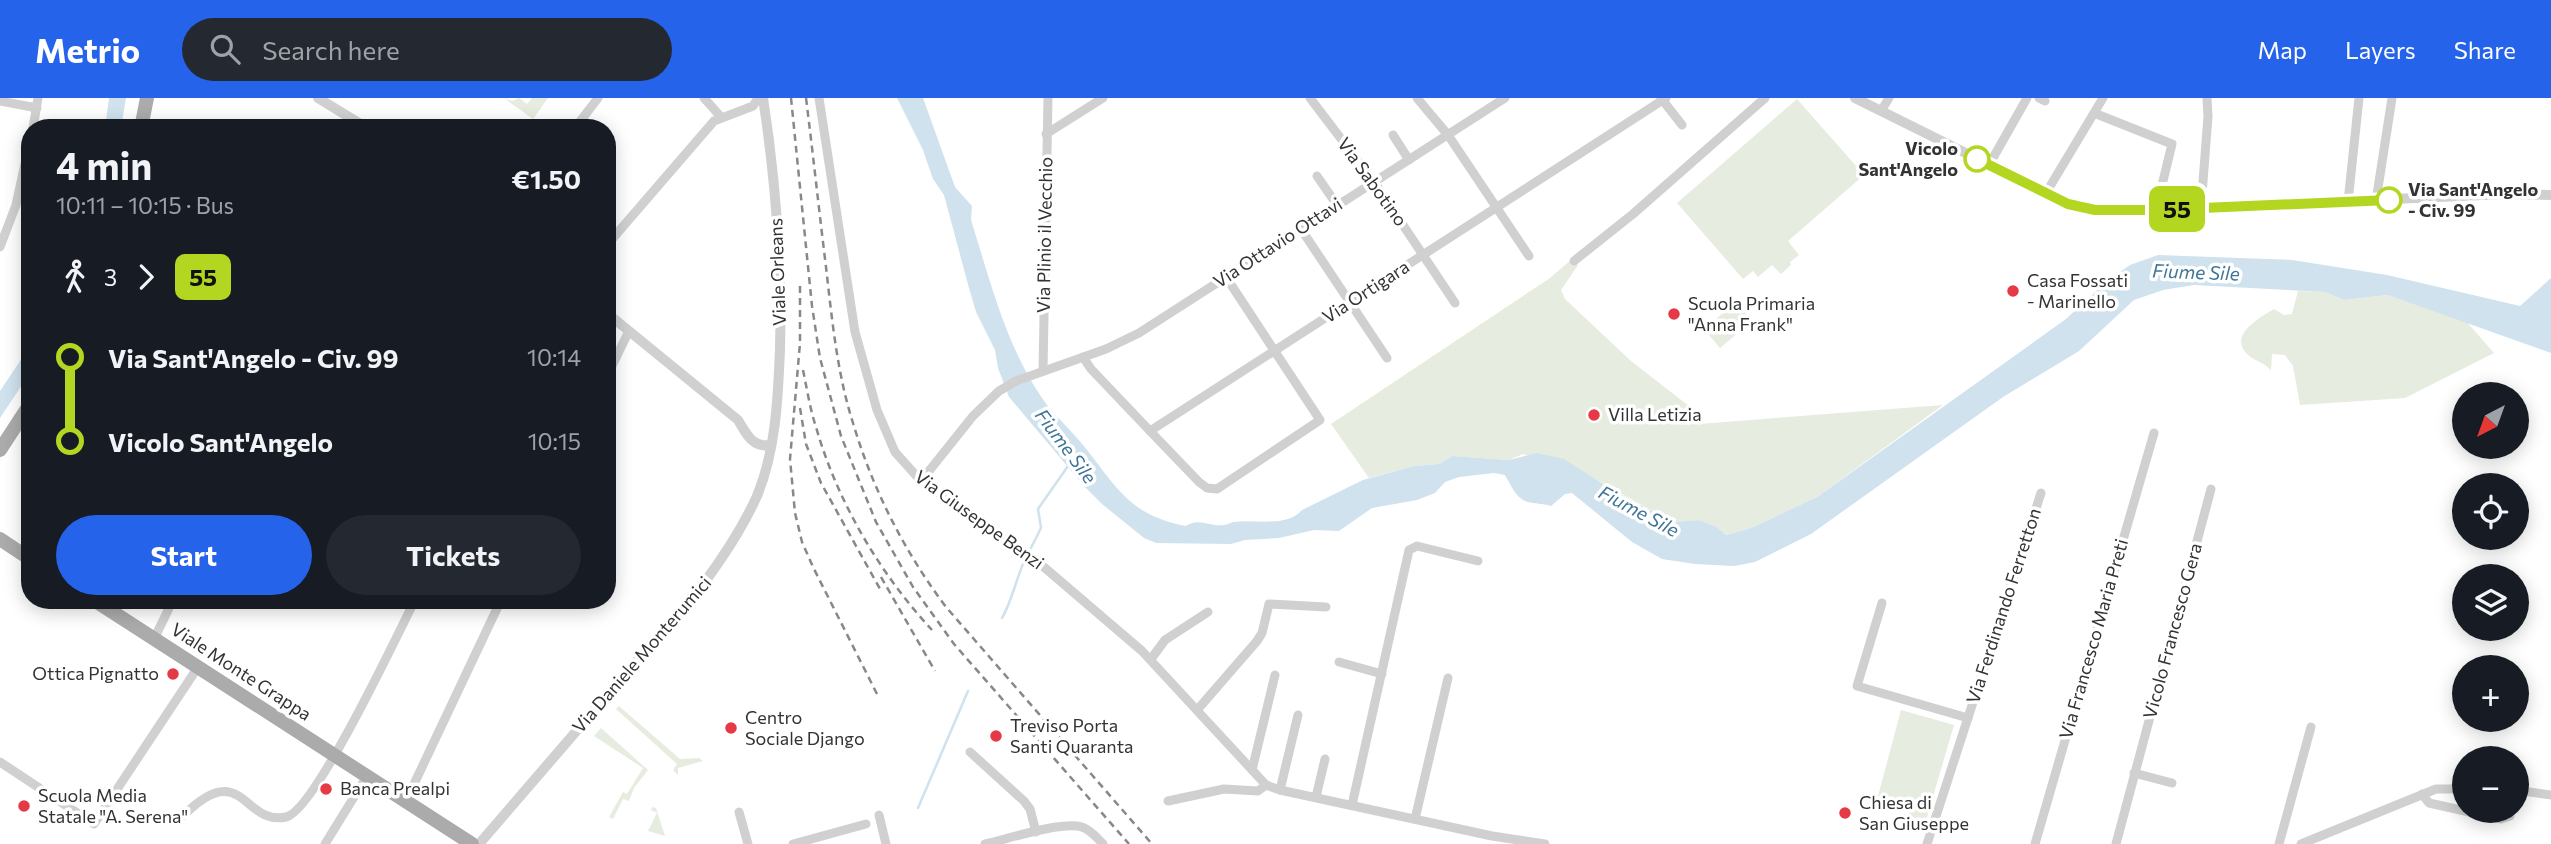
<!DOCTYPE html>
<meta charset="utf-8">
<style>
body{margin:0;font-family:Commissioner,sans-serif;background:#242831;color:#f1f3f6;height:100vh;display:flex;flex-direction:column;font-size:26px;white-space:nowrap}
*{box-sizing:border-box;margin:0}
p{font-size:23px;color:#9ea1a6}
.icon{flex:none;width:38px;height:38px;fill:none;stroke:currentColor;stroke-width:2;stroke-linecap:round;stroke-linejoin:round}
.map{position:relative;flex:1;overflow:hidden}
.panel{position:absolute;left:21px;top:21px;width:595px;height:490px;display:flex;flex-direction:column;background:#171b24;border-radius:28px;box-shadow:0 4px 18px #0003}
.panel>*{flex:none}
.badge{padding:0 14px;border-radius:10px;font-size:24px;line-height:46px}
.needle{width:46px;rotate:221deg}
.controls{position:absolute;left:2452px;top:284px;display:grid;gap:14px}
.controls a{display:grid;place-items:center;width:77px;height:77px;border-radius:50%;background:#171b24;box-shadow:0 4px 18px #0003;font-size:35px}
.map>.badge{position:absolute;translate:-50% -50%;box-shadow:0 0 0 4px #fff}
.legs{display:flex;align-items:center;gap:10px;height:77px;padding:0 35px;font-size:23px}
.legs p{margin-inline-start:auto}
.head{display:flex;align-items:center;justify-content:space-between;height:119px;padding:0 35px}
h1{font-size:38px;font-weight:700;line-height:52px}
.action{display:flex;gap:14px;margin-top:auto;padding:14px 35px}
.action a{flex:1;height:80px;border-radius:42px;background:#2563eb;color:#fff;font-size:28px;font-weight:700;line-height:80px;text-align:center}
.action a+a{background:#242831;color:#f1f3f6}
ul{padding:0 35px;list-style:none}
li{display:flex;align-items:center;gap:24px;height:84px;font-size:26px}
li i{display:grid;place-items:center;width:10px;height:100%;margin:0 9px;background:currentColor}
li i::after{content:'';width:18px;height:18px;margin:-9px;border:5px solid;border-radius:50%;background:#171b24}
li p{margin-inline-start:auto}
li:first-child i{background:linear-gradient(#0000 50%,currentColor 0)}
li:last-child i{background:linear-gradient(currentColor 50%,#0000 0)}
header{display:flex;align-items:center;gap:42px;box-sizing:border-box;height:98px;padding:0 35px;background:#2563eb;color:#fff}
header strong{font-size:33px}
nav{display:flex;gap:38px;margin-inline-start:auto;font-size:24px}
.search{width:490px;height:63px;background:#242831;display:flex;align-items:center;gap:18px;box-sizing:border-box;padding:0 24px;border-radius:38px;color:#9ea1a6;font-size:26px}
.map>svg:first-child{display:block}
</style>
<header>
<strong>Metrio</strong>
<div class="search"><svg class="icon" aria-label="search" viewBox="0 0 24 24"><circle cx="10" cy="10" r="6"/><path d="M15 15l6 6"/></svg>Search here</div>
<nav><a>Map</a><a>Layers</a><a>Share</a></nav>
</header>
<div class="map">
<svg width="2551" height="746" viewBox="0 0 2551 746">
<rect width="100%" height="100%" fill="#fff"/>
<g fill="#e6ecdf">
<polygon points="504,0 512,3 519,0 527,6 532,0 548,0 533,21"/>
<polygon points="1797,1 1864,77 1788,143 1799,157 1790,164 1791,167 1781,176 1772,167 1758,179 1753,173 1743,181 1677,105"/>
<polygon points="1572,161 1578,167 1561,192 1565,201 1631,263 1698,315 1699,326 1943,307 1817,399 1751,430 1726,437 1717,429 1699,422 1672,424 1588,377 1523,356 1509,362 1452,358 1439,366 1414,368 1369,380 1331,326 1550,180"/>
<path d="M 2298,193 L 2325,194 L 2344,202 L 2388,197 L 2466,223 L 2494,255 L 2405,300 L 2300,307 L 2293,268 L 2285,257 L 2272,256 L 2271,272 C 2265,266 2259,264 2252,260 C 2224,240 2257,221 2274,211 L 2284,217 L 2292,216 Z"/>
<polygon points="1736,204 1752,223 1720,250 1704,231"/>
<polygon points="619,608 680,661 699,660 703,663 678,670 678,677 673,672 677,666 616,611"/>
<polygon points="1901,612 1954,627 1925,726 1908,722 1910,711 1878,698"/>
<polygon points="601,630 648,672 634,690 629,703 623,701 613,721 609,719 623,694 627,696 643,670 594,638"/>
<polygon points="652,709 656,710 665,738 648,733 657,715 651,712"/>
</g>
<g fill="#cfe2ee">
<polygon points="109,0 126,0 121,30 105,30"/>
<path d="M 897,0 L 923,0 L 955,89 L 972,108 L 971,122 C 990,182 1006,248 1042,300 C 1052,315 1066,327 1077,340 C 1114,382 1123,416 1186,428 C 1199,419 1209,429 1223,427 C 1226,427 1230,425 1233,424 C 1254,421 1287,430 1302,412 L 1363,382 L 1414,368 L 1439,366 L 1452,358 L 1509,362 L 1537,355 L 1564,361 L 1611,391 L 1672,424 L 1699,422 L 1717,429 L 1726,437 L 1751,430 L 1817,399 L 2066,221 L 2106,184 L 2130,167 L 2158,157 L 2292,162 L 2387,177 L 2520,208 L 2551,180 L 2551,255 L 2388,197 L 2344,202 L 2325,194 L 2194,187 L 2163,192 L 2134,202 L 2079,253 L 2003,299 L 1811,436 L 1755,464 L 1734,468 L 1695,466 L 1662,461 L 1632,444 L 1572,395 L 1565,396 L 1551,408 C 1542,405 1535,406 1528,404 C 1516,401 1511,387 1505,377 L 1494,375 L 1459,379 L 1445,384 L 1435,395 L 1417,402 L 1372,410 L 1339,433 L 1314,432 L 1279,440 L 1245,442 L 1231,446 L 1156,445 L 1144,440 L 1102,406 L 1084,388 L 1009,299 L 998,270 L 995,252 L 976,214 L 969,190 L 944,97 L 933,81 L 923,52 Z"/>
<polygon points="30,248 30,275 0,320 0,293"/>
</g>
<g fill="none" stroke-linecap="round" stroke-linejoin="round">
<g stroke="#cfe2ee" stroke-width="2.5">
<polyline points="1031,450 1041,430 1038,411 1068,368"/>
<path d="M 1002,520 C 1013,501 1016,480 1026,459"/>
<polyline points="918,710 968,593"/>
</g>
<g stroke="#d0d0d0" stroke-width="9">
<polyline points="704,0 721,19"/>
<polyline points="819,0 855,234 877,312 895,354 921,383 1038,464 1142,553 1266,687 1280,692 1492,738 1545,746"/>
<polyline points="1310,0 1377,88 1455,205"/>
<polyline points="1417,0 1448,37 1529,158"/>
<polyline points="1661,0 1682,27"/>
<polyline points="2039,0 2045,3"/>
<polyline points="0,3 37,10"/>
<polyline points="1881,13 1889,0"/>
<polyline points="2094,15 2103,0"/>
<polyline points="33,30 38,0"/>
<polyline points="575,30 598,0"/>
<polyline points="1046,36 1103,0"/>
<polyline points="1393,37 1409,62"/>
<polyline points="1989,67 2027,0"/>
<polyline points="1317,78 1337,107"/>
<polyline points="2046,95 2094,15 2172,46 2156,112"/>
<polyline points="2376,103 2392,0"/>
<polyline points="2348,104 2359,0"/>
<polyline points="2201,110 2208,18 2207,0"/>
<polyline points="1301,131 1387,260"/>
<polyline points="607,147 714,23 753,8 758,0"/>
<polyline points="0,149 16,107 30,43"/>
<polyline points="1574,163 1633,116 1765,0"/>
<polyline points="1083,259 1091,271 1150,333 1666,0"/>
<polyline points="1043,273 1048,0"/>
<polyline points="607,278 629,233"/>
<polyline points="1150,333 1199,384 1207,390 1217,391 1320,322 1226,179"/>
<polyline points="921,383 973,318 999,293 1016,283 1106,251 1139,235 1505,0"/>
<polyline points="1882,505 1857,588 1968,620"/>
<polyline points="154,541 173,502"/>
<polyline points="1151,561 1165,542 1208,514"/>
<polyline points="1339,564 1382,576"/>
<polyline points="1198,611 1257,543 1262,535 1269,506 1326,509"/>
<polyline points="970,654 1024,703 1030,711 1036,734"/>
<polyline points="0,664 94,726 198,569"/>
<polyline points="1252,672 1275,577"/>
<polyline points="2134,675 2172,685"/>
<polyline points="1280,692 1298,617"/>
<polyline points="2516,692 2551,697"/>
<polyline points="2422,696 2429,705 2501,721 2510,718 2511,712"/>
<polyline points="1316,699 1325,661"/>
<polyline points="406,703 501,502"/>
<polyline points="1168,703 1224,691 1258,693 1266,687"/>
<polyline points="1352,707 1409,452 1417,448 1478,463"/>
<polyline points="739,714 748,746"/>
<path d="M 184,717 C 243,659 243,728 286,719 C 315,713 397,537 415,502"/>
<polyline points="879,717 886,746"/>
<polyline points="1415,721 1448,580"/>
<polyline points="325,746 367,678"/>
<polyline points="793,746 866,726"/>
<path d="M 985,746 C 1008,741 1061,723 1082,729 C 1091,732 1097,740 1103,746"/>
<polyline points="1927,746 2041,395"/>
<polyline points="2035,746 2154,335"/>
<polyline points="2116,746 2211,391"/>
<polyline points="2279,746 2311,629"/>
<polyline points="2301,746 2436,691 2464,691"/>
</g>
<g stroke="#d0d0d0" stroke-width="10">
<polyline points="318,0 367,30"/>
<polyline points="1855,0 2046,95 2083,110 2121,113 2506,96 2551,97"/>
<path d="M 607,215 L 738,322 C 746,335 752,350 770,347"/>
<path d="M 479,746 L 704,485 C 724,458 743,429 757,398 C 776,352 778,299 780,251 C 782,166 776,84 763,0"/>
</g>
<g stroke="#ababab" stroke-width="14">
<polyline points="141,30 147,0"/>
<polyline points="0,352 30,306"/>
<polyline points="0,441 30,461"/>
<polyline points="94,502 472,746"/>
</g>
<g stroke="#888" stroke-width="2.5" stroke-dasharray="7 5" stroke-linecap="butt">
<polyline points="791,0 812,208 820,260 841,338 876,424 913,489 954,546 1129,746"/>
<path d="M 806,0 C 813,56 819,112 826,169 C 832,221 837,275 853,325 C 873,392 904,453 946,509 L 1152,746"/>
<polyline points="800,188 800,245 790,361 795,415 802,444 813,469 879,600"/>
<path d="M 803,272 C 807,291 810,311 816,329 C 837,403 880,476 932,532"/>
<polyline points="800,310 806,346 821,385 880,491"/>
<polyline points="881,479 935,573"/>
</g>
</g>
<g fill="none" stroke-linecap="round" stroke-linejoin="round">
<defs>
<polyline id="line-1" points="1977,61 2068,106 2095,112 2157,112 2389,102"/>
</defs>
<use href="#line-1" stroke="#fff" stroke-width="16"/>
<use href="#line-1" stroke="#b3d621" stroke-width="10"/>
</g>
<g fill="#fff" stroke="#b3d621" stroke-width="3.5">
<circle cx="1977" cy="61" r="12"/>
<circle cx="2389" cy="102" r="12"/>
</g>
<g fill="#e63946" stroke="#fff" stroke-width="2.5">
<circle cx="2013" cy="193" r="7"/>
<circle cx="1674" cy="216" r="7"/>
<circle cx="1594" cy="317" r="7"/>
<circle cx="173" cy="576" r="7"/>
<circle cx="731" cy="630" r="7"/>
<circle cx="996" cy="638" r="7"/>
<circle cx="326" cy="691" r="7"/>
<circle cx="24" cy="708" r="7"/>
<circle cx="1845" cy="715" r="7"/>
</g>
<g text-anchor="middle" stroke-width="7" stroke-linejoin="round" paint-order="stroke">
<g font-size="18" font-weight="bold" fill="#333" stroke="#fff" text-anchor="end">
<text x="1958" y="57">Vicolo<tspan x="1958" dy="21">Sant'Angelo</tspan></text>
<text x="2408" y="98" text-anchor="start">Via Sant'Angelo<tspan x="2408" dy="21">- Civ. 99</tspan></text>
</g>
<g font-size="18" fill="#333" stroke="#fff">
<text transform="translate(1372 84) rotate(54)" y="6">Via Sabotino</text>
<text transform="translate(1045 137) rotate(-89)" y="6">Via Plinio il Vecchio</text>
<text transform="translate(1278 145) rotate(-33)" y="6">Via Ottavio Ottavi</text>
<text transform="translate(778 174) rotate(-92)" y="6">Viale Orleans</text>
<text transform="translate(1366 194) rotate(-33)" y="6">Via Ortigara</text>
<text transform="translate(979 422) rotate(36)" y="6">Via Giuseppe Benzi</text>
<text transform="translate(2004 508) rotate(-72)" y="6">Via Ferdinando Ferretton</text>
<text transform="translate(2173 533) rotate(-75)" y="6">Vicolo Francesco Gera</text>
<text transform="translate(2094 541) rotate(-74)" y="6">Via Francesco Maria Preti</text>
<text transform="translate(642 557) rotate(-49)" y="6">Via Daniele Monterumici</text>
<text transform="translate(241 574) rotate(33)" y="6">Viale Monte Grappa</text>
</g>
<g font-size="18" fill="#333" stroke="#fff" text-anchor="start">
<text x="2027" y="189">Casa Fossati<tspan x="2027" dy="21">- Marinello</tspan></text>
<text x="1688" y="212">Scuola Primaria<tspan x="1688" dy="21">"Anna Frank"</tspan></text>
<text x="1608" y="323">Villa Letizia</text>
<text x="159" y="582" text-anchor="end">Ottica Pignatto</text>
<text x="745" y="626">Centro<tspan x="745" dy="21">Sociale Django</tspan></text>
<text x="1010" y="634">Treviso Porta<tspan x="1010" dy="21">Santi Quaranta</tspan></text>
<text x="340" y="697">Banca Prealpi</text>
<text x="38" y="704">Scuola Media<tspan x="38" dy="21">Statale "A. Serena"</tspan></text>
<text x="1859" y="711">Chiesa di<tspan x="1859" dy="21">San Giuseppe</tspan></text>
</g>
<g font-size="19" font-style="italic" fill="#3f7597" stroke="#fff">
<text transform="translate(2196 174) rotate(2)" y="7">Fiume Sile</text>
<text transform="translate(1066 348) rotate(53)" y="7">Fiume Sile</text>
<text transform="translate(1639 413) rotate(28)" y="7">Fiume Sile</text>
</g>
</g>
</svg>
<div class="controls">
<a><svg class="needle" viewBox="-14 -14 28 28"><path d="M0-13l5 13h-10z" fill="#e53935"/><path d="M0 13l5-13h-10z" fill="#9ea1a6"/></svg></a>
<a><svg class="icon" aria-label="locate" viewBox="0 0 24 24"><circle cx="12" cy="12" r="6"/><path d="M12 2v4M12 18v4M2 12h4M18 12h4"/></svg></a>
<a><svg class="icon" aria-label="layers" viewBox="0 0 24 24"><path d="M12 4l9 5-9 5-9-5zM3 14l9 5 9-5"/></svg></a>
<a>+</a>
<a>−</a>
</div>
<b class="badge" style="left:2177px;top:111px;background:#b3d621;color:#111">55</b>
<section class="panel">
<div class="head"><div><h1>4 min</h1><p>10:11 – 10:15 · Bus</p></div><b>€1.50</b></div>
<div class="legs"><svg class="icon" aria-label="walk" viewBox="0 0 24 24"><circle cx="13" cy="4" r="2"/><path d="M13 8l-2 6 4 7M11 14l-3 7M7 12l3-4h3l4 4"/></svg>3<svg class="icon" aria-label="forward" viewBox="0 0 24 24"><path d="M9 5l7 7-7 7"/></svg><b class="badge" style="background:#b3d621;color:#111">55</b></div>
<ul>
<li><i style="color:#b3d621"></i><b>Via Sant'Angelo - Civ. 99</b><p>10:14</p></li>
<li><i style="color:#b3d621"></i><b>Vicolo Sant'Angelo</b><p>10:15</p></li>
</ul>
<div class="action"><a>Start</a><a>Tickets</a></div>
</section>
</div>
